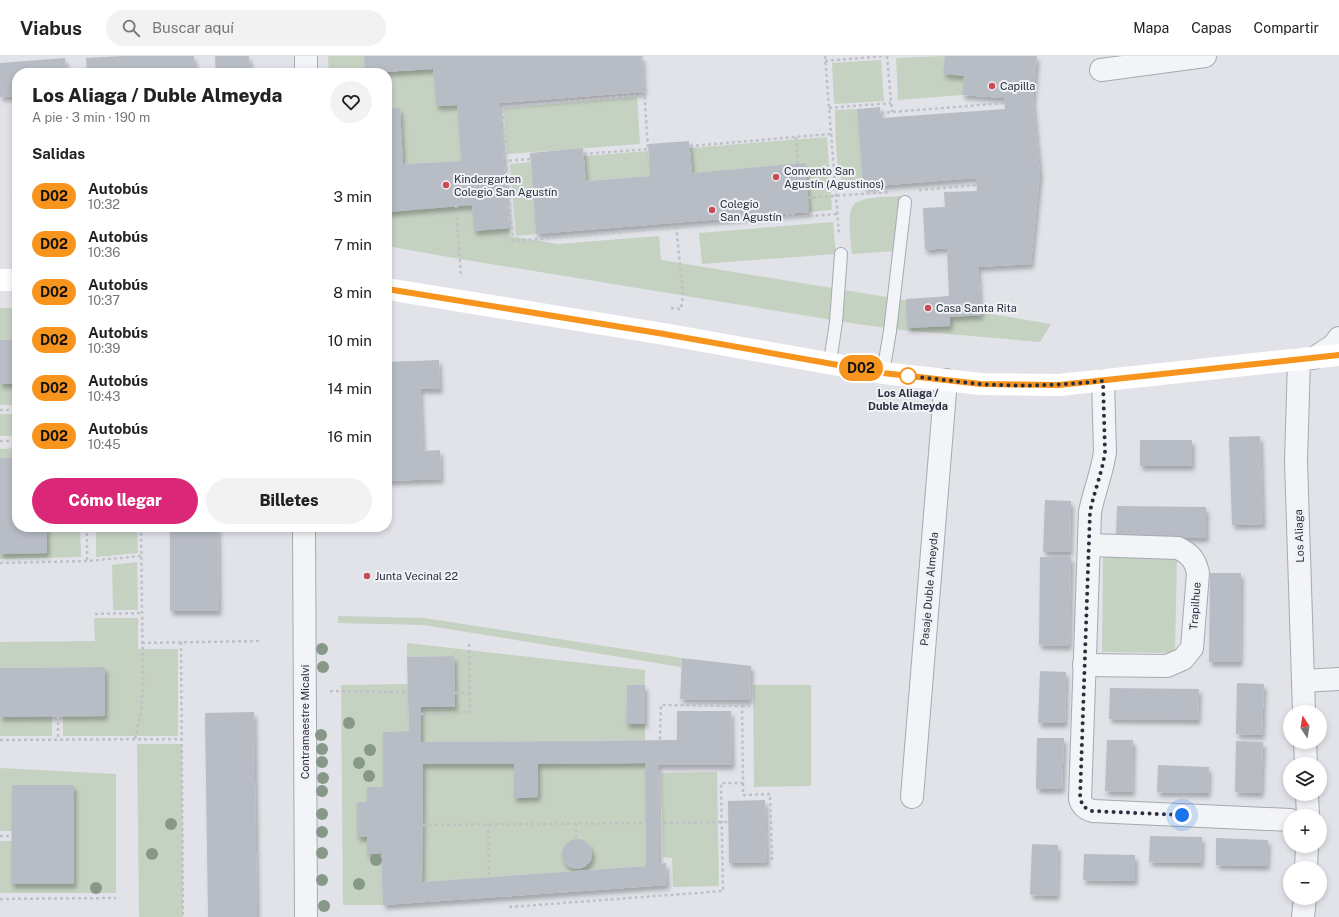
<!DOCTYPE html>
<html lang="es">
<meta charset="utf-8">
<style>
body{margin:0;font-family:"Public Sans",sans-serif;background:#f2f2f2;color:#222;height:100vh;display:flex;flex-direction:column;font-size:15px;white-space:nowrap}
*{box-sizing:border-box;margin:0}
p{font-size:13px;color:#767676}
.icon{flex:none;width:22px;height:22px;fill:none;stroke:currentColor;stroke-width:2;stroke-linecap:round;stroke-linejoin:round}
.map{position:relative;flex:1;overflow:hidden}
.sheet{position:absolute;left:12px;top:12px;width:380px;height:464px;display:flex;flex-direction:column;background:#fff;border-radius:16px;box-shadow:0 2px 6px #0003}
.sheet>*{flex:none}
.badge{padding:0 8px;border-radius:13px;font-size:14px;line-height:26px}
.needle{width:26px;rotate:348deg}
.controls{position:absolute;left:1283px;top:649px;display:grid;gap:8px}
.controls a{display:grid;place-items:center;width:44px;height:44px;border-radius:50%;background:#fff;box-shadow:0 2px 6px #0003;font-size:20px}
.you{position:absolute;width:20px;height:20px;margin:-10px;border:3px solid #fff;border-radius:50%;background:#1a73e8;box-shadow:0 0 0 6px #1a73e833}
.map>.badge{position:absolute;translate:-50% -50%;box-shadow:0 0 0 2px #fff}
h2{padding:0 20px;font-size:15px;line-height:36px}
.round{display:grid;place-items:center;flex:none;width:42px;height:42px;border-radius:21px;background:#f2f2f2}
.headline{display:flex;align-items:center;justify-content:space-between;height:68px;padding:0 20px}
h1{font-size:19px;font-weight:800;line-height:30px}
.cta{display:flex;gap:8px;margin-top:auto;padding:8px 20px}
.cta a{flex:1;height:46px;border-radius:24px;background:#db2777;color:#fff;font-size:16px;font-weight:800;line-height:46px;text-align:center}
.cta a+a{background:#f2f2f2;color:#222}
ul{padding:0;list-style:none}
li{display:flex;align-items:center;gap:12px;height:48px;padding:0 20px}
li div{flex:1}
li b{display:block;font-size:15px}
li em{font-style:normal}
li .badge{min-width:44px;font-weight:700;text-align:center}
header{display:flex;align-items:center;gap:24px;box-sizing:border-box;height:56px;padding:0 20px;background:#fff;border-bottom:1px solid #e0e0e0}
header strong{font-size:19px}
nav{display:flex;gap:22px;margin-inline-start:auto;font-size:14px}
.search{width:280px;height:36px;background:#f2f2f2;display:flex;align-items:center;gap:10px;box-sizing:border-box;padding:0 14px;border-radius:22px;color:#767676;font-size:15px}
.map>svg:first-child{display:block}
</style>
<header>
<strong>Viabus</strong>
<div class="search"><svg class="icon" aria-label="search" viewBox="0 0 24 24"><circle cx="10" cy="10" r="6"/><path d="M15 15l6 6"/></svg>Buscar aquí</div>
<nav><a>Mapa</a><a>Capas</a><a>Compartir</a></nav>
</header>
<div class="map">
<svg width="1339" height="861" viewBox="0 0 1339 861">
<defs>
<filter id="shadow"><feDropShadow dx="2.5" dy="4.5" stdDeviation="2" flood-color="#0004"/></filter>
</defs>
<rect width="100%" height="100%" fill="#e1e3e9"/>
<g fill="#c5d2c2">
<polygon points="328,0 364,0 365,17 329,17"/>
<polygon points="945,0 964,20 962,39 898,44 896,2"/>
<polygon points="881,4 884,45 834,48 832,7"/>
<polygon points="433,13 436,50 457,49 461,105 403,108 400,53 387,53 387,17 374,17"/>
<polygon points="637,41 640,88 507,98 504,52"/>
<path d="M 857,53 L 863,131 C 857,131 850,133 845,129 C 834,119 836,70 835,54 Z"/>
<polygon points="827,81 832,154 809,156 804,108 692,117 690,92"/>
<polygon points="648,95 650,120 586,125 584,100"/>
<polygon points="530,106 536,178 516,180 510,108"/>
<path d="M 901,140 L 895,195 L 852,198 C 847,142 845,143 901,140 Z"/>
<polygon points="456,149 472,149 477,174 509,172 510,180 558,188 659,180 661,204 1051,268 1040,286 902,274 857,268 460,203 387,190 387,156"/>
<polygon points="833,166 836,198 702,208 699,177"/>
<polygon points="0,252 17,252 17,283 0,284"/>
<rect x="0" y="328" width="17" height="21"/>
<rect x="0" y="358" width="17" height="22"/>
<polygon points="17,392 17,401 0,402 0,393"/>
<polygon points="47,471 80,471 81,501 0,503 0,498"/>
<polygon points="96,471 137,471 138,497 96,501"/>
<polygon points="1103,501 1177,501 1175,597 1102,596"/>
<polygon points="137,506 138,554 113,554 112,509"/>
<polygon points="338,560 424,562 682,602 681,611 424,569 338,567"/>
<polygon points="94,562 138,562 138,593 178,593 178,680 63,680 63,660 105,659 105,611 0,612 0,586 95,585"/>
<polygon points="407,587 645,614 645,629 627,629 626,667 645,668 645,684 421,686 421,651 455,651 454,600 407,601"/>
<polygon points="408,628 409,675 383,676 383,731 367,731 367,746 357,746 367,781 367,798 381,797 383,849 343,849 341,629"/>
<polygon points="753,629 811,629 811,730 754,731"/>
<polygon points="52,660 52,680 0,680 0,661"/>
<polygon points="137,688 182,688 183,861 139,861"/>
<polygon points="645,707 646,810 422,826 423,708 514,708 514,742 538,741 538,708"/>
<polygon points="0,712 116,718 116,837 0,837 0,785 12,785 11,828 74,828 74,730 12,729 12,775 0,775"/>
<polygon points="717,716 719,830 673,831 672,802 663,801 661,717"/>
</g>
<g fill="#b8bcc5" fill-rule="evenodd" filter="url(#shadow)">
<polygon points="123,0 194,0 195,17 87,17 86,2"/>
<polygon points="215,0 249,0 250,17 216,17"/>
<polygon points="364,0 642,0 644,36 499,47 509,172 474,175 472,149 387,156 387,53 400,52 403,108 461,105 457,49 436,50 433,13 365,17"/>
<polygon points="945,0 1037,0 1033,45 1040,117 1031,208 978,211 981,259 950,261 950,270 907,272 906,243 949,240 947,192 925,194 923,152 945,151 944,136 977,135 976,122 863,131 857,53 880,51 881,62 1005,53 1004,42 962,39 964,20 943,18"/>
<polygon points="65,2 66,17 17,17 17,40 0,41 0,7"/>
<polygon points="689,85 692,117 805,107 809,156 536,178 530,97 583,92 586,125 650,120 648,88"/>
<polygon points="17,130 17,165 16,165 13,131"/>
<polygon points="17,283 17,328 0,328 0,284"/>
<polygon points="439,304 440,333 420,333 423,395 440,394 441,423 387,425 387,306"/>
<polygon points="1260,380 1263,468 1232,469 1229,381"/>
<rect x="1140" y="384" width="52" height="26"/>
<polygon points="17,401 17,471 47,471 47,497 0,498 0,402"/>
<polygon points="1045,444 1071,445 1070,496 1043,496"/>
<polygon points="1117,450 1206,451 1206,482 1116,481"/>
<polygon points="170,471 218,471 219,555 170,555"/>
<polygon points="1040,501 1071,501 1069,590 1039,589"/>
<polygon points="1210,517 1241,517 1240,606 1209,606"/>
<path d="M 454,600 L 455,651 L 421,651 L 421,686 L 677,684 L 677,655 L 731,655 L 732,709 L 658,709 L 659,808 L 666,807 L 667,829 L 383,849 L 381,797 L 367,798 L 367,781 L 357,781 L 357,746 L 367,746 L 367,731 L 383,731 L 383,676 L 409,675 L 407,601 ZM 645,707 L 646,810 L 422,826 L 423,708 L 514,708 L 514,742 L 538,741 L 538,708 Z"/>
<polygon points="682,602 751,610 750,644 680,643"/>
<polygon points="105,611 105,660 0,661 0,612"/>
<polygon points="1040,615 1066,616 1065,667 1038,667"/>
<polygon points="1237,627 1264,628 1262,679 1236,678"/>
<polygon points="627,629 645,629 645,668 626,668"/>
<polygon points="1110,632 1199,633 1198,664 1109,663"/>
<polygon points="254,656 257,861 208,861 205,657"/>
<polygon points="1037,682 1064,682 1062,733 1036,733"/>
<polygon points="1107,684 1133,684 1132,736 1105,735"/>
<polygon points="1236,685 1263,686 1261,737 1235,736"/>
<polygon points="1158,709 1209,711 1208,737 1157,736"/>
<polygon points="12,729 74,729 74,828 11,828"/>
<polygon points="765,744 767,806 729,807 728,745"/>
<polygon points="1150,780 1202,781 1201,807 1149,806"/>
<polygon points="1216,782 1268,784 1267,810 1216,809"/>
<circle cx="577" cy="798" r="15"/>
<polygon points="1032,788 1058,789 1057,840 1030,839"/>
<polygon points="1084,798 1135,799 1135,825 1083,824"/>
</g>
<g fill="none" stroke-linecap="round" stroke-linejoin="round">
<defs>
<g id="service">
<polyline points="830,306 836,266 841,198"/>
<polyline points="883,317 890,275 905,146"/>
</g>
<g id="minor">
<polyline points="1101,14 1205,0"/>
<polyline points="306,17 306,0"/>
<polyline points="1314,302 1334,289 1339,282"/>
<polyline points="1299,304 1296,405 1304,656"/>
<path d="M 1103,325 L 1105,396 C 1102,417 1094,436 1090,456 L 1080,743 C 1082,750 1085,753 1093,755 L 1290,764"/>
<polyline points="304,471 306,861"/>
<path d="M 1084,609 L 1167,610 L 1183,603 L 1192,592 L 1198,517 C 1195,503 1190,498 1178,492 L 1089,489"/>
<polyline points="1303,625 1339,623"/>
<polyline points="1305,686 1306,708"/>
<polyline points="1307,738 1308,760"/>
<polyline points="912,741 946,324"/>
<polyline points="1306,812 1307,790"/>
<polyline points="1303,861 1305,842"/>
</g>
</defs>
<use href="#service" stroke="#a6a9b3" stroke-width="14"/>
<use href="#minor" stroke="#a6a9b3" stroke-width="24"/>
<g stroke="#bfc1c7" stroke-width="2.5" stroke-dasharray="3 3" stroke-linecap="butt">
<polyline points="825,0 839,179"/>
<polyline points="887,0 892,56"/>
<polyline points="825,5 885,0"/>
<polyline points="829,52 891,47"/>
<polyline points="881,57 1004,47"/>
<polyline points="796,81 798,108"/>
<polyline points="690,90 831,78"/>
<polyline points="584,98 648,93 642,0"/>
<polyline points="530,103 506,105 513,185 837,158"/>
<polyline points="506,105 502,51 645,39"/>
<polyline points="919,134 977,129"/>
<polyline points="807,142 888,136"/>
<polyline points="456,149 461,221"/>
<polyline points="742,166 741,163 793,159 793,158"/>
<polyline points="671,252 681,253 683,240 676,167"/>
<polyline points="0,354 17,354"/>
<polyline points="0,385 17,385"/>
<polyline points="87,471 87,505"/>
<polyline points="0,507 87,505 141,500"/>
<polyline points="95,558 141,557"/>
<polyline points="181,586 183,861"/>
<polyline points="142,587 260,585"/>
<polyline points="330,635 408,636"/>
<polyline points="455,637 469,637"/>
<polyline points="742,650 750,650"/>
<polyline points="421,658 470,656 469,586"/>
<polyline points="58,660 58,684"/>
<polyline points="135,683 141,656 143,627 141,471"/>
<polyline points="0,684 182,683"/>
<polyline points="743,727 743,739 770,738 772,805"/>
<polyline points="576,767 576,784"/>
<polyline points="658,767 728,766"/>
<polyline points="488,768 489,821"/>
<polyline points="423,769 645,767"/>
<polyline points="0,780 12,780"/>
<polyline points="0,843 116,842"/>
<polyline points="509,851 723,835 721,727 743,727 742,650 661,649 660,684"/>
</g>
<use href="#service" stroke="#f3f4f7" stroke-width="12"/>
<use href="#minor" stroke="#f3f4f7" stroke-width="22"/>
<g stroke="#fff" stroke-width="22">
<polyline points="0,224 17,224"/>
<polyline points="387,233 664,278 883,317 981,328 1059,329 1339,299"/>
</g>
</g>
<g fill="#869888">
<circle cx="322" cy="593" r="6"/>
<circle cx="323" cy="611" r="6"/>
<circle cx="349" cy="667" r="6"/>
<circle cx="321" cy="679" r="6"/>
<circle cx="322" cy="693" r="6"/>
<circle cx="370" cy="694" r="6"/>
<circle cx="322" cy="706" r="6"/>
<circle cx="359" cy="707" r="6"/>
<circle cx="369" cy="720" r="6"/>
<circle cx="323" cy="722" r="6"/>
<circle cx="322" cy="735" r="6"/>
<circle cx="322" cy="758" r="6"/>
<circle cx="171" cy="768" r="6"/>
<circle cx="322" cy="776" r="6"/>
<circle cx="322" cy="797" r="6"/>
<circle cx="152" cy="798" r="6"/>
<circle cx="376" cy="804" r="6"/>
<circle cx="322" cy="824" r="6"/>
<circle cx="359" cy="828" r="6"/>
<circle cx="96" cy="832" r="6"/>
<circle cx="324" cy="850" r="6"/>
</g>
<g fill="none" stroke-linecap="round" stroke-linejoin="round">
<defs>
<polyline id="line" points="387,233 664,278 883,317 981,328 1059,329 1339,299"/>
</defs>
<use href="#line" stroke="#fff" stroke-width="9"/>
<use href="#line" stroke="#f7941d" stroke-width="6"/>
<path stroke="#2a2f40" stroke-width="4" stroke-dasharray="0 7.2" d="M 908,320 C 932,322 957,326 981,328 C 1022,331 1062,329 1103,325 L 1105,396 C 1102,417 1094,436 1090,456 L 1080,743 L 1084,751 L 1092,755 L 1182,759"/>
</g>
<g fill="#c84c51" stroke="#f0f2f6" stroke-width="1.5">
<circle cx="992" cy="30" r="4"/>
<circle cx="776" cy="121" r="4"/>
<circle cx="446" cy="129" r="4"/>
<circle cx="712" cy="154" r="4"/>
<circle cx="928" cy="252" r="4"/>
<circle cx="367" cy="520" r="4"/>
</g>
<circle fill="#fff" stroke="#f7941d" stroke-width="2" cx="908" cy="320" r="8"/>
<g text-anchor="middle" stroke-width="4" stroke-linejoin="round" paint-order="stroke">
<g font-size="11" fill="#2a2f40" stroke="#f0f2f6" text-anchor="start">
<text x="1000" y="34">Capilla</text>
<text x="784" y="119">Convento San<tspan x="784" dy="13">Agustín (Agustinos)</tspan></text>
<text x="454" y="127">Kindergarten<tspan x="454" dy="13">Colegio San Agustín</tspan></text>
<text x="720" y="152">Colegio<tspan x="720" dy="13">San Agustín</tspan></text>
<text x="936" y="256">Casa Santa Rita</text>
<text x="375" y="524">Junta Vecinal 22</text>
</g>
<g font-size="11" font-weight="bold" fill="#2a2f40" stroke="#f0f2f6">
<text x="908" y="341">Los Aliaga /<tspan x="908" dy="13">Duble Almeyda</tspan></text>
</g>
<g font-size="11" fill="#2a2f40" stroke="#f0f2f6">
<text transform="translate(1299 480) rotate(-92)" y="4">Los Aliaga</text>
<text transform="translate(929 533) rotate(-85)" y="4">Pasaje Duble Almeyda</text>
<text transform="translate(1195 550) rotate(-86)" y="4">Trapilhue</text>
<text transform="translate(305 666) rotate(-90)" y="4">Contramaestre Micalvi</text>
</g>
</g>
</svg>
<div class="controls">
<a><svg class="needle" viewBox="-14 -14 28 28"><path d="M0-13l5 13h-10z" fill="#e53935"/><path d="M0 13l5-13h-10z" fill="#767676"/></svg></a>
<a><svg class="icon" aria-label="layers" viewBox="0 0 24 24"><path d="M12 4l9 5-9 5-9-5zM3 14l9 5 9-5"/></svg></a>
<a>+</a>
<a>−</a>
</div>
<div class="you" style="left:1182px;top:759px"></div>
<b class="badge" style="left:861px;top:312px;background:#f7941d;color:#111">D02</b>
<section class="sheet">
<div class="headline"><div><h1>Los Aliaga / Duble Almeyda</h1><p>A pie · 3 min · 190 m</p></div><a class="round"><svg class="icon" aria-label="heart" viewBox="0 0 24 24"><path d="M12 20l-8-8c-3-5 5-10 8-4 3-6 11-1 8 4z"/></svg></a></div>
<h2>Salidas</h2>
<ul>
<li><span class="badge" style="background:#f7941d;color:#111">D02</span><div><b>Autobús</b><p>10:32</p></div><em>3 min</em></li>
<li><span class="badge" style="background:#f7941d;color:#111">D02</span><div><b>Autobús</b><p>10:36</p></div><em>7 min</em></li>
<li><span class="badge" style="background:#f7941d;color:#111">D02</span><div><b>Autobús</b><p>10:37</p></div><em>8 min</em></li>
<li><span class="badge" style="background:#f7941d;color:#111">D02</span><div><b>Autobús</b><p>10:39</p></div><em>10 min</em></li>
<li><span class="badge" style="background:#f7941d;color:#111">D02</span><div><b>Autobús</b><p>10:43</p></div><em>14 min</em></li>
<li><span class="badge" style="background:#f7941d;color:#111">D02</span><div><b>Autobús</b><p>10:45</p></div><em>16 min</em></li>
</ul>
<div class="cta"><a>Cómo llegar</a><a>Billetes</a></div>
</section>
</div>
